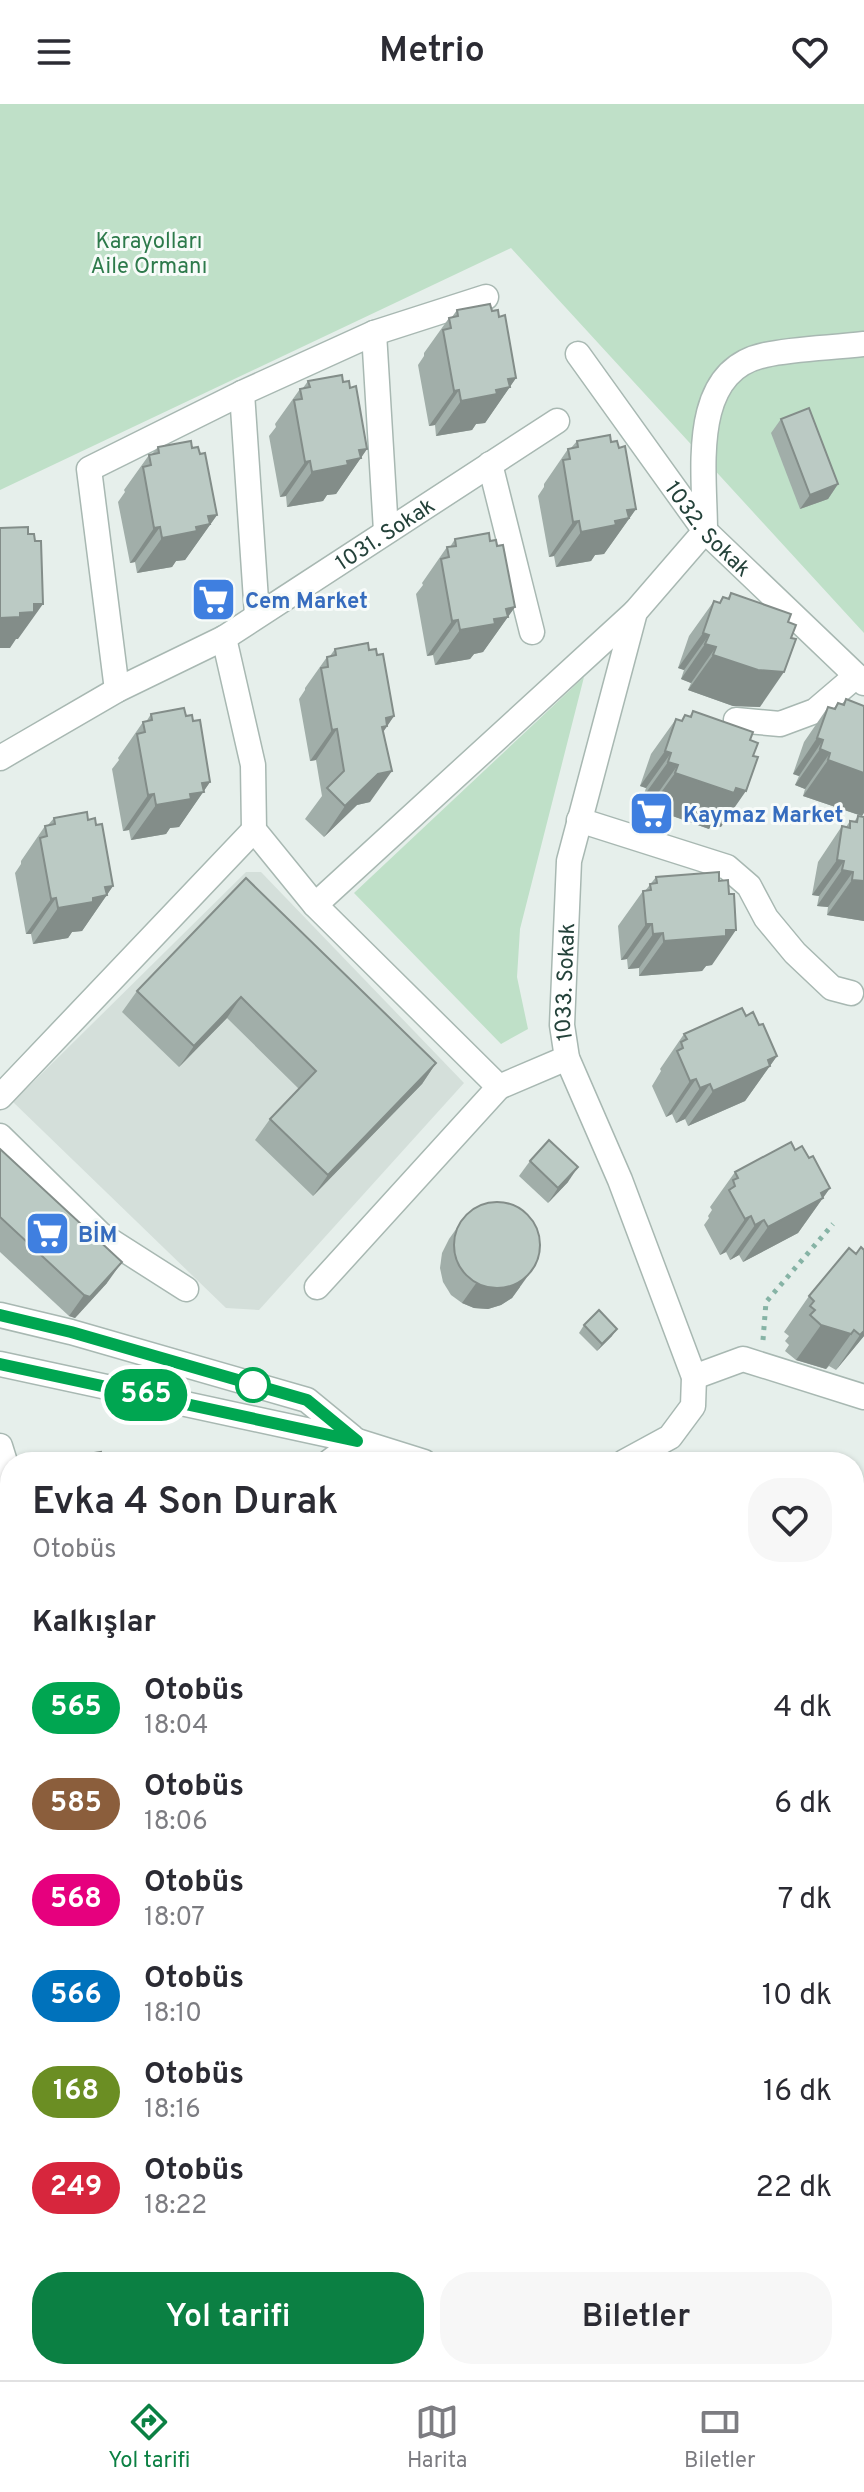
<!DOCTYPE html>
<html lang="tr">
<meta charset="utf-8">
<style>
body{margin:0;font-family:Overpass,sans-serif;background:#f7f7f7;color:#2b2b33;height:100vh;display:flex;flex-direction:column;font-size:30px;white-space:nowrap}
*{box-sizing:border-box;margin:0}
p{font-size:26px;color:#7c7c81}
.icon{flex:none;width:44px;height:44px;fill:none;stroke:currentColor;stroke-width:2;stroke-linecap:round;stroke-linejoin:round}
.map{position:relative;flex:1;overflow:hidden}
.details{position:absolute;left:0px;top:1348px;width:864px;height:928px;display:flex;flex-direction:column;background:#fff;border-radius:32px 32px 0 0;box-shadow:0 2px 6px #0004}
.details>*{flex:none}
.badge{padding:0 16px;border-radius:26px;font-size:28px;line-height:52px}
.map>.badge{position:absolute;translate:-50% -50%;box-shadow:0 0 0 4px #fff}
h2{padding:0 32px;font-size:30px;line-height:72px}
.round{display:grid;place-items:center;flex:none;width:84px;height:84px;border-radius:32px;background:#f7f7f7}
.headline{display:flex;align-items:center;justify-content:space-between;height:136px;padding:0 32px}
h1{font-size:38px;font-weight:600;line-height:60px}
.cta{display:flex;gap:16px;margin-top:auto;padding:16px 32px}
.cta a{flex:1;height:92px;border-radius:32px;background:#0b8043;color:#fff;font-size:32px;font-weight:600;line-height:92px;text-align:center}
.cta a+a{background:#f7f7f7;color:#2b2b33}
ul{padding:0;list-style:none}
li{display:flex;align-items:center;gap:24px;height:96px;padding:0 32px}
li div{flex:1}
li b{display:block;font-size:30px}
li em{font-style:normal}
li .badge{min-width:88px;font-weight:700;text-align:center}
header{display:flex;justify-content:space-between;align-items:center;height:104px;padding:0 32px;background:#fff;font-size:36px;font-weight:600}
.tab-bar{display:flex;justify-content:space-around;align-items:center;height:112px;border-top:2px solid #e1e1e2;background:#fff;font-size:22px;color:#7c7c81}
.tab-bar a{display:grid;justify-items:center;gap:4px}
.tab-bar .selected{color:#0b8043}
.map>svg:first-child{display:block}
</style>
<header><svg class="icon" aria-label="menu" viewBox="0 0 24 24"><path d="M4 6h16M4 12h16M4 18h16"/></svg>Metrio<svg class="icon" aria-label="heart" viewBox="0 0 24 24"><path d="M12 20l-8-8c-3-5 5-10 8-4 3-6 11-1 8 4z"/></svg></header>
<div class="map">
<svg width="864" height="2276" viewBox="0 0 864 2276">
<rect width="100%" height="100%" fill="#e6efeb"/>
<polygon fill="#d4dfda" points="246,768 261,768 464,979 259,1206 226,1204 13,998"/>
<g fill="#bfe0c8">
<polygon points="0,0 864,0 864,529 511,144 0,386"/>
<polygon points="584,573 520,825 517,873 528,925 501,940 354,789"/>
<polygon points="10,1676 10,1911 0,1901 0,1687"/>
<polygon points="0,2010 10,2018 10,2229 0,2239"/>
</g>
<g fill="none" stroke-linecap="round" stroke-linejoin="round">
<defs>
<g id="minor">
<polyline points="374,229 386,427"/>
<path id="s1" d="M 578,250 L 705,427 L 864,579"/>
<polyline points="242,289 257,511"/>
<polyline points="490,360 532,528"/>
<path d="M 705,427 C 705,368 688,267 765,251 C 797,244 832,244 864,240"/>
<polyline points="224,534 253,661 254,726 315,801 499,983"/>
<polyline points="117,586 89,365 242,289 374,229 486,193"/>
<polyline points="736,616 780,620 815,607 856,572"/>
<path id="s2" d="M 0,654 L 117,586 L 224,534 L 557,317"/>
<polyline points="579,716 727,763 749,782 766,814 795,849 832,884 851,889"/>
<polyline points="315,801 635,508"/>
<polyline points="0,993 254,726"/>
<polyline points="0,1032 100,1130 186,1185"/>
<polyline points="317,1183 499,983 567,954"/>
<polyline points="0,1211 71,1228 307,1296 352,1333"/>
<polyline points="0,1260 357,1337 424,1358"/>
<polyline points="694,1273 743,1255 864,1293"/>
<polyline points="0,1342 10,1374"/>
<polyline points="329,1358 357,1337"/>
<path id="s3" d="M 624,1358 L 670,1333 L 693,1302 L 694,1273 L 620,1076 L 567,954 L 562,921 L 569,757 L 635,508 L 705,427"/>
<polyline points="0,1427 10,1424"/>
<polyline points="0,1637 10,1627"/>
<polyline points="854,1780 864,1778"/>
<polyline points="0,1954 10,1965"/>
<polyline points="854,2057 864,2049"/>
<polyline points="854,2094 864,2101"/>
<polyline points="613,2266 615,2276"/>
<polyline points="33,2276 45,2266"/>
<polyline points="763,2276 767,2266"/>
</g>
</defs>
<use href="#minor" stroke="#a8b8b2" stroke-width="27"/>
<g stroke="#86b3a5" stroke-width="5" stroke-dasharray="4 6" stroke-linecap="butt">
<polyline points="763,1236 766,1198 833,1120"/>
<polyline points="854,1395 864,1396"/>
<polyline points="432,2266 442,2276"/>
</g>
<use href="#minor" stroke="#fff" stroke-width="24"/>
</g>
<g fill="#a1aea9">
<polygon points="457,206 492,207 516,274 485,319 476,320 472,326 436,332 435,321 429,322 418,261 424,252 424,249 449,214 452,213"/>
<polygon points="308,277 343,278 367,345 336,390 327,391 323,397 287,403 286,392 280,393 269,332 276,323 275,320 300,285 303,284"/>
<polygon points="781,315 838,380 828,395 800,405 771,329"/>
<polygon points="577,337 611,338 636,405 604,450 595,451 591,457 556,463 554,452 549,453 538,392 544,383 544,380 568,345 571,344"/>
<polygon points="158,343 192,344 217,411 185,456 176,457 172,463 137,469 135,458 130,459 118,398 125,388 124,386 149,351 152,350"/>
<polygon points="455,435 490,437 515,503 483,548 474,550 470,555 435,561 433,551 427,552 416,490 423,481 422,479 447,443 450,443"/>
<polygon points="731,489 760,603 733,602 688,586 691,579 681,575 684,566 678,564 689,532 714,497 719,499 723,493 727,495"/>
<polygon points="335,545 369,546 394,612 383,628 370,698 357,701 324,733 305,715 322,692 316,656 310,657 299,595 305,586 305,584 327,553 330,552"/>
<polygon points="846,595 862,712 803,692 805,685 795,681 799,672 793,670 804,638 828,603 834,604 838,599 842,600"/>
<polygon points="693,607 721,723 712,720 709,725 650,704 653,696 643,693 646,684 640,682 651,650 676,615 681,617 685,611 689,613"/>
<polygon points="151,610 186,612 210,678 179,723 170,724 166,730 131,736 129,726 123,727 112,665 119,656 118,654 143,618 146,618"/>
<polygon points="858,712 864,713 864,817 827,811 828,803 817,802 819,792 812,791 818,758 842,722 846,723 850,717 854,718"/>
<polygon points="54,714 88,716 96,721 113,782 82,827 72,828 68,834 33,840 31,830 26,830 15,769 21,760 21,757 45,722 48,721"/>
<polygon points="656,773 712,861 706,862 702,867 639,872 639,864 628,865 627,855 621,856 618,822 643,787 645,787"/>
<polygon points="246,774 436,959 422,980 313,1092 255,1036 270,1015 299,985 227,914 179,963 122,908 137,887"/>
<polygon points="746,912 759,921 777,952 745,997 688,1022 685,1015 676,1019 672,1010 666,1013 652,982 661,967 660,965 684,930"/>
<polygon points="0,1045 107,1179 75,1214 69,1212 0,1148"/>
<polygon points="795,1046 809,1054 830,1084 798,1129 743,1158 739,1151 730,1156 726,1148 720,1151 704,1121 709,1114 708,1112 712,1106 710,1103 735,1068"/>
<polygon points="530,1057 568,1078 548,1099 519,1072"/>
<polygon points="464,1114 520,1183 512,1194 501,1201 488,1205 474,1204 462,1199 451,1191 443,1178 440,1164 442,1149 449,1135"/>
<polygon points="809,1192 864,1232 836,1266 829,1262 826,1265 796,1256 785,1247 789,1241 785,1237 789,1232 784,1228"/>
<polygon points="584,1221 612,1232 597,1247 579,1229"/>
<polygon points="124,2266 258,2266 251,2276 123,2276"/>
</g>
<g fill="#838d89">
<polygon points="516,274 485,319 476,320 472,326 436,332 461,297 496,286 508,275"/>
<polygon points="459,286 435,321 429,322 454,287"/>
<polygon points="367,345 336,390 327,391 323,397 287,403 312,368 347,357 359,346"/>
<polygon points="310,357 286,392 280,393 305,358"/>
<polygon points="838,380 828,395 800,405 810,391"/>
<polygon points="636,405 604,450 595,451 591,457 556,463 581,428 615,417 627,406"/>
<polygon points="217,411 185,456 176,457 172,463 137,469 162,434 196,423 208,412"/>
<polygon points="579,417 554,452 549,453 573,418"/>
<polygon points="160,423 135,458 130,459 154,424"/>
<polygon points="34,500 43,500 18,535 16,535 10,544 0,544 0,514 20,509"/>
<polygon points="515,503 483,548 474,550 470,555 435,561 460,526 494,515 506,505"/>
<polygon points="458,516 433,551 427,552 452,517"/>
<polygon points="703,529 709,531 684,566 678,564"/>
<polygon points="705,540 716,543 691,579 681,575"/>
<polygon points="713,551 784,568 760,603 733,602 688,586"/>
<polygon points="394,612 366,653 386,614"/>
<polygon points="337,625 316,656 310,657 332,626"/>
<polygon points="817,634 823,636 799,672 793,670"/>
<polygon points="820,645 830,649 805,685 795,681"/>
<polygon points="665,647 671,649 646,684 640,682"/>
<polygon points="828,656 864,669 864,709 862,712 803,692"/>
<polygon points="668,658 678,661 653,696 643,693"/>
<polygon points="392,667 370,698 357,701 324,733 345,702 378,670"/>
<polygon points="675,669 736,684 746,687 721,723 712,720 709,725 650,704"/>
<polygon points="210,678 179,723 170,724 166,730 131,736 156,701 190,690 202,679"/>
<polygon points="154,690 129,726 123,727 148,691"/>
<polygon points="837,756 844,757 819,792 812,791"/>
<polygon points="842,766 853,768 828,803 817,802"/>
<polygon points="852,776 864,777 864,817 827,811"/>
<polygon points="113,782 82,827 72,828 68,834 33,840 58,804 93,794 105,783"/>
<polygon points="56,794 31,830 26,830 51,795"/>
<polygon points="646,820 652,820 627,855 621,856"/>
<polygon points="726,826 736,826 712,861 706,862 702,867 639,872 664,837"/>
<polygon points="663,829 639,864 628,865 653,830"/>
<polygon points="241,893 227,914 179,963 194,942"/>
<polygon points="777,952 745,997 688,1022 713,987"/>
<polygon points="436,959 422,980 313,1092 328,1071"/>
<polygon points="696,975 672,1010 666,1013 690,977"/>
<polygon points="710,980 685,1015 676,1019 700,984"/>
<polygon points="578,1063 568,1078 548,1099 558,1084"/>
<polygon points="830,1084 798,1129 743,1158 768,1123"/>
<polygon points="751,1112 726,1148 720,1151 745,1115"/>
<polygon points="764,1116 739,1151 730,1156 755,1121"/>
<polygon points="122,1158 107,1179 75,1214 69,1212 84,1191"/>
<polygon points="535,1162 512,1194 501,1201 488,1205 474,1204 462,1199 477,1178"/>
<polygon points="821,1221 854,1226 826,1265 796,1256"/>
<polygon points="617,1225 612,1232 597,1247 602,1240"/>
<polygon points="864,1227 864,1232 836,1266 860,1231"/>
<polygon points="864,2022 864,2028 861,2032 854,2036 854,2027"/>
<polygon points="134,2266 162,2266 155,2276 127,2276"/>
<polygon points="228,2266 258,2266 251,2276 221,2276"/>
</g>
<g fill="#bbcac4" stroke="#838d89" stroke-width="2">
<polygon points="490,200 492,207 498,206 499,213 505,211 516,274 508,275 510,283 496,286 497,290 461,297 459,286 454,287 443,226 451,224 449,214 458,212 457,206"/>
<polygon points="342,271 343,278 349,277 350,284 356,282 367,345 359,346 361,354 347,357 348,361 312,368 310,357 305,358 294,296 302,295 300,285 310,283 308,277"/>
<polygon points="809,304 838,380 810,391 781,315"/>
<polygon points="610,331 611,338 617,337 619,344 625,342 636,405 627,406 629,414 615,417 616,421 581,428 579,417 573,418 563,356 570,355 568,345 578,343 577,337"/>
<polygon points="191,337 192,344 198,343 200,350 205,349 217,411 208,412 210,420 196,423 197,427 162,434 160,423 154,424 143,363 151,361 149,351 159,349 158,343"/>
<polygon points="28,423 28,430 34,430 35,437 41,437 43,500 34,500 34,508 20,509 20,513 0,514 0,424"/>
<polygon points="489,429 490,437 496,436 497,442 503,441 515,503 506,505 508,513 494,515 495,520 460,526 458,516 452,517 441,455 449,453 447,443 456,442 455,435"/>
<polygon points="731,489 791,510 788,518 796,521 791,534 796,535 784,568 758,566 713,551 716,543 705,540 709,531 703,529 714,497 720,499 723,493 729,495"/>
<polygon points="368,539 369,546 376,545 377,551 383,550 394,612 386,614 387,622 382,623 392,667 378,670 345,702 327,684 344,667 337,625 332,626 321,564 328,563 327,553 336,551 335,545"/>
<polygon points="846,595 864,602 864,669 828,656 830,649 820,645 823,636 817,634 828,603 835,605 838,599 844,601"/>
<polygon points="184,604 186,612 192,611 193,617 200,616 210,678 202,679 204,688 190,690 191,695 156,701 154,690 148,691 137,630 145,628 143,618 152,616 151,610"/>
<polygon points="693,607 753,628 750,636 758,639 753,652 758,653 746,687 736,684 734,689 675,669 678,661 668,658 671,649 665,647 676,615 682,617 685,611 691,613"/>
<polygon points="87,708 88,716 95,714 96,721 102,720 113,782 105,783 107,791 93,794 93,798 58,804 56,794 51,795 40,734 47,732 45,722 55,720 54,714"/>
<polygon points="858,712 864,713 864,777 852,776 853,768 842,766 844,757 837,756 842,722 850,724 850,717 857,718"/>
<polygon points="719,768 719,777 728,776 729,790 734,790 736,826 726,826 726,832 664,837 663,829 653,830 652,820 646,820 643,787 651,786 650,780 657,779 656,773"/>
<polygon points="246,774 436,959 328,1071 270,1015 316,967 241,893 194,942 137,887"/>
<polygon points="742,904 746,912 753,908 759,921 763,920 777,952 768,956 770,962 713,987 710,980 700,984 696,975 690,977 677,947 683,944 681,938 687,935 684,930"/>
<polygon points="549,1036 578,1063 558,1084 530,1057"/>
<polygon points="791,1038 795,1046 802,1042 809,1054 813,1052 830,1084 821,1089 823,1094 768,1123 764,1116 755,1121 751,1112 745,1115 729,1086 735,1082 733,1076 738,1074 735,1068"/>
<polygon points="0,1045 122,1158 90,1193 84,1191 0,1113"/>
<circle cx="497" cy="1141" r="43"/>
<polygon points="861,1143 864,1146 864,1227 860,1231 854,1226 851,1230 821,1221 810,1211 815,1206 810,1202 814,1197 809,1192 849,1144 856,1150"/>
<polygon points="599,1206 617,1225 602,1240 584,1221"/>
<polygon points="101,1348 102,1355 108,1354 109,1358 68,1358 68,1353"/>
<polygon points="864,1940 864,2000 863,2001 864,2004 864,2022 854,2027 854,1956 857,1954 854,1949 854,1945"/>
<polygon points="854,2142 861,2142 860,2169 857,2169 860,2234 854,2234"/>
<polygon points="171,2266 233,2266 232,2276 170,2275"/>
</g>
<g fill="none" stroke-linecap="round" stroke-linejoin="round">
<defs>
<polyline id="line" points="0,1211 71,1228 307,1296 357,1337 0,1260"/>
</defs>
<use href="#line" stroke="#fff" stroke-width="18"/>
<use href="#line" stroke="#00a651" stroke-width="12"/>
</g>
<defs>
<symbol id="supermarket-square" viewBox="-11 -11 22 22"><rect x="-9" y="-9" width="18" height="18" rx="4" fill="#3f7fe0" stroke="#f7fbf9"/><path d="M-6-5.5h2.5l.6 2H6L4.5 2H-2.5L-4.4-4H-6ZM-1.5 3.2a1.3 1.3 0 1 0 .1 0ZM3 3.2a1.3 1.3 0 1 0 .1 0Z" fill="#fff"/></symbol>
</defs>
<g fill-rule="evenodd">
<use href="#supermarket-square" x="188" y="470" width="51" height="51"/>
<use href="#supermarket-square" x="626" y="684" width="51" height="51"/>
<use href="#supermarket-square" x="22" y="1104" width="51" height="51"/>
</g>
<circle fill="#fff" stroke="#00a651" stroke-width="4" cx="253" cy="1281" r="16"/>
<g text-anchor="middle" stroke-width="6" stroke-linejoin="round" paint-order="stroke">
<g font-size="22" fill="#2d7a4b" stroke="#f7fbf9">
<text x="149" y="144">Karayolları<tspan x="149" dy="25">Aile Ormanı</tspan></text>
</g>
<g font-size="22" fill="#24423a" stroke="#f7fbf9">
<text dy="8" stroke="none"><textPath href="#s1" startOffset="218">1032. Sokak</textPath></text>
<text dy="8" stroke="none"><textPath href="#s2" startOffset="446">1031. Sokak</textPath></text>
<text dy="8" stroke="none"><textPath href="#s3" startOffset="540">1033. Sokak</textPath></text>
</g>
<g font-size="22" font-weight="bold" fill="#366cbe" stroke="#f7fbf9" text-anchor="start">
<text x="245" y="504">Cem Market</text>
<text x="683" y="718">Kaymaz Market</text>
<text x="78" y="1138">BİM</text>
</g>
</g>
</svg>
<b class="badge" style="left:146px;top:1291px;background:#00a651;color:#fff">565</b>
<section class="details">
<div class="headline"><div><h1>Evka 4 Son Durak</h1><p>Otobüs</p></div><a class="round"><svg class="icon" aria-label="heart" viewBox="0 0 24 24"><path d="M12 20l-8-8c-3-5 5-10 8-4 3-6 11-1 8 4z"/></svg></a></div>
<h2>Kalkışlar</h2>
<ul>
<li><span class="badge" style="background:#00a651;color:#fff">565</span><div><b>Otobüs</b><p>18:04</p></div><em>4 dk</em></li>
<li><span class="badge" style="background:#8b5e3c;color:#fff">585</span><div><b>Otobüs</b><p>18:06</p></div><em>6 dk</em></li>
<li><span class="badge" style="background:#e6007e;color:#fff">568</span><div><b>Otobüs</b><p>18:07</p></div><em>7 dk</em></li>
<li><span class="badge" style="background:#0072bc;color:#fff">566</span><div><b>Otobüs</b><p>18:10</p></div><em>10 dk</em></li>
<li><span class="badge" style="background:#6b8e23;color:#fff">168</span><div><b>Otobüs</b><p>18:16</p></div><em>16 dk</em></li>
<li><span class="badge" style="background:#d7263d;color:#fff">249</span><div><b>Otobüs</b><p>18:22</p></div><em>22 dk</em></li>
</ul>
<div class="cta"><a>Yol tarifi</a><a>Biletler</a></div>
</section>
</div>
<nav class="tab-bar">
<a class="selected"><svg class="icon" aria-label="directions" viewBox="0 0 24 24"><path d="M12 3l9 9-9 9-9-9zM9 14v-3h6M13 9l2 2-2 2"/></svg>Yol tarifi</a>
<a><svg class="icon" aria-label="map" viewBox="0 0 24 24"><path d="M3 6l6-2 6 2 6-2v14l-6 2-6-2-6 2zM9 4v14M15 6v14"/></svg>Harita</a>
<a><svg class="icon" aria-label="tickets" viewBox="0 0 24 24"><path d="M3 7h18v10H3zM15 7v10"/></svg>Biletler</a>
</nav>
